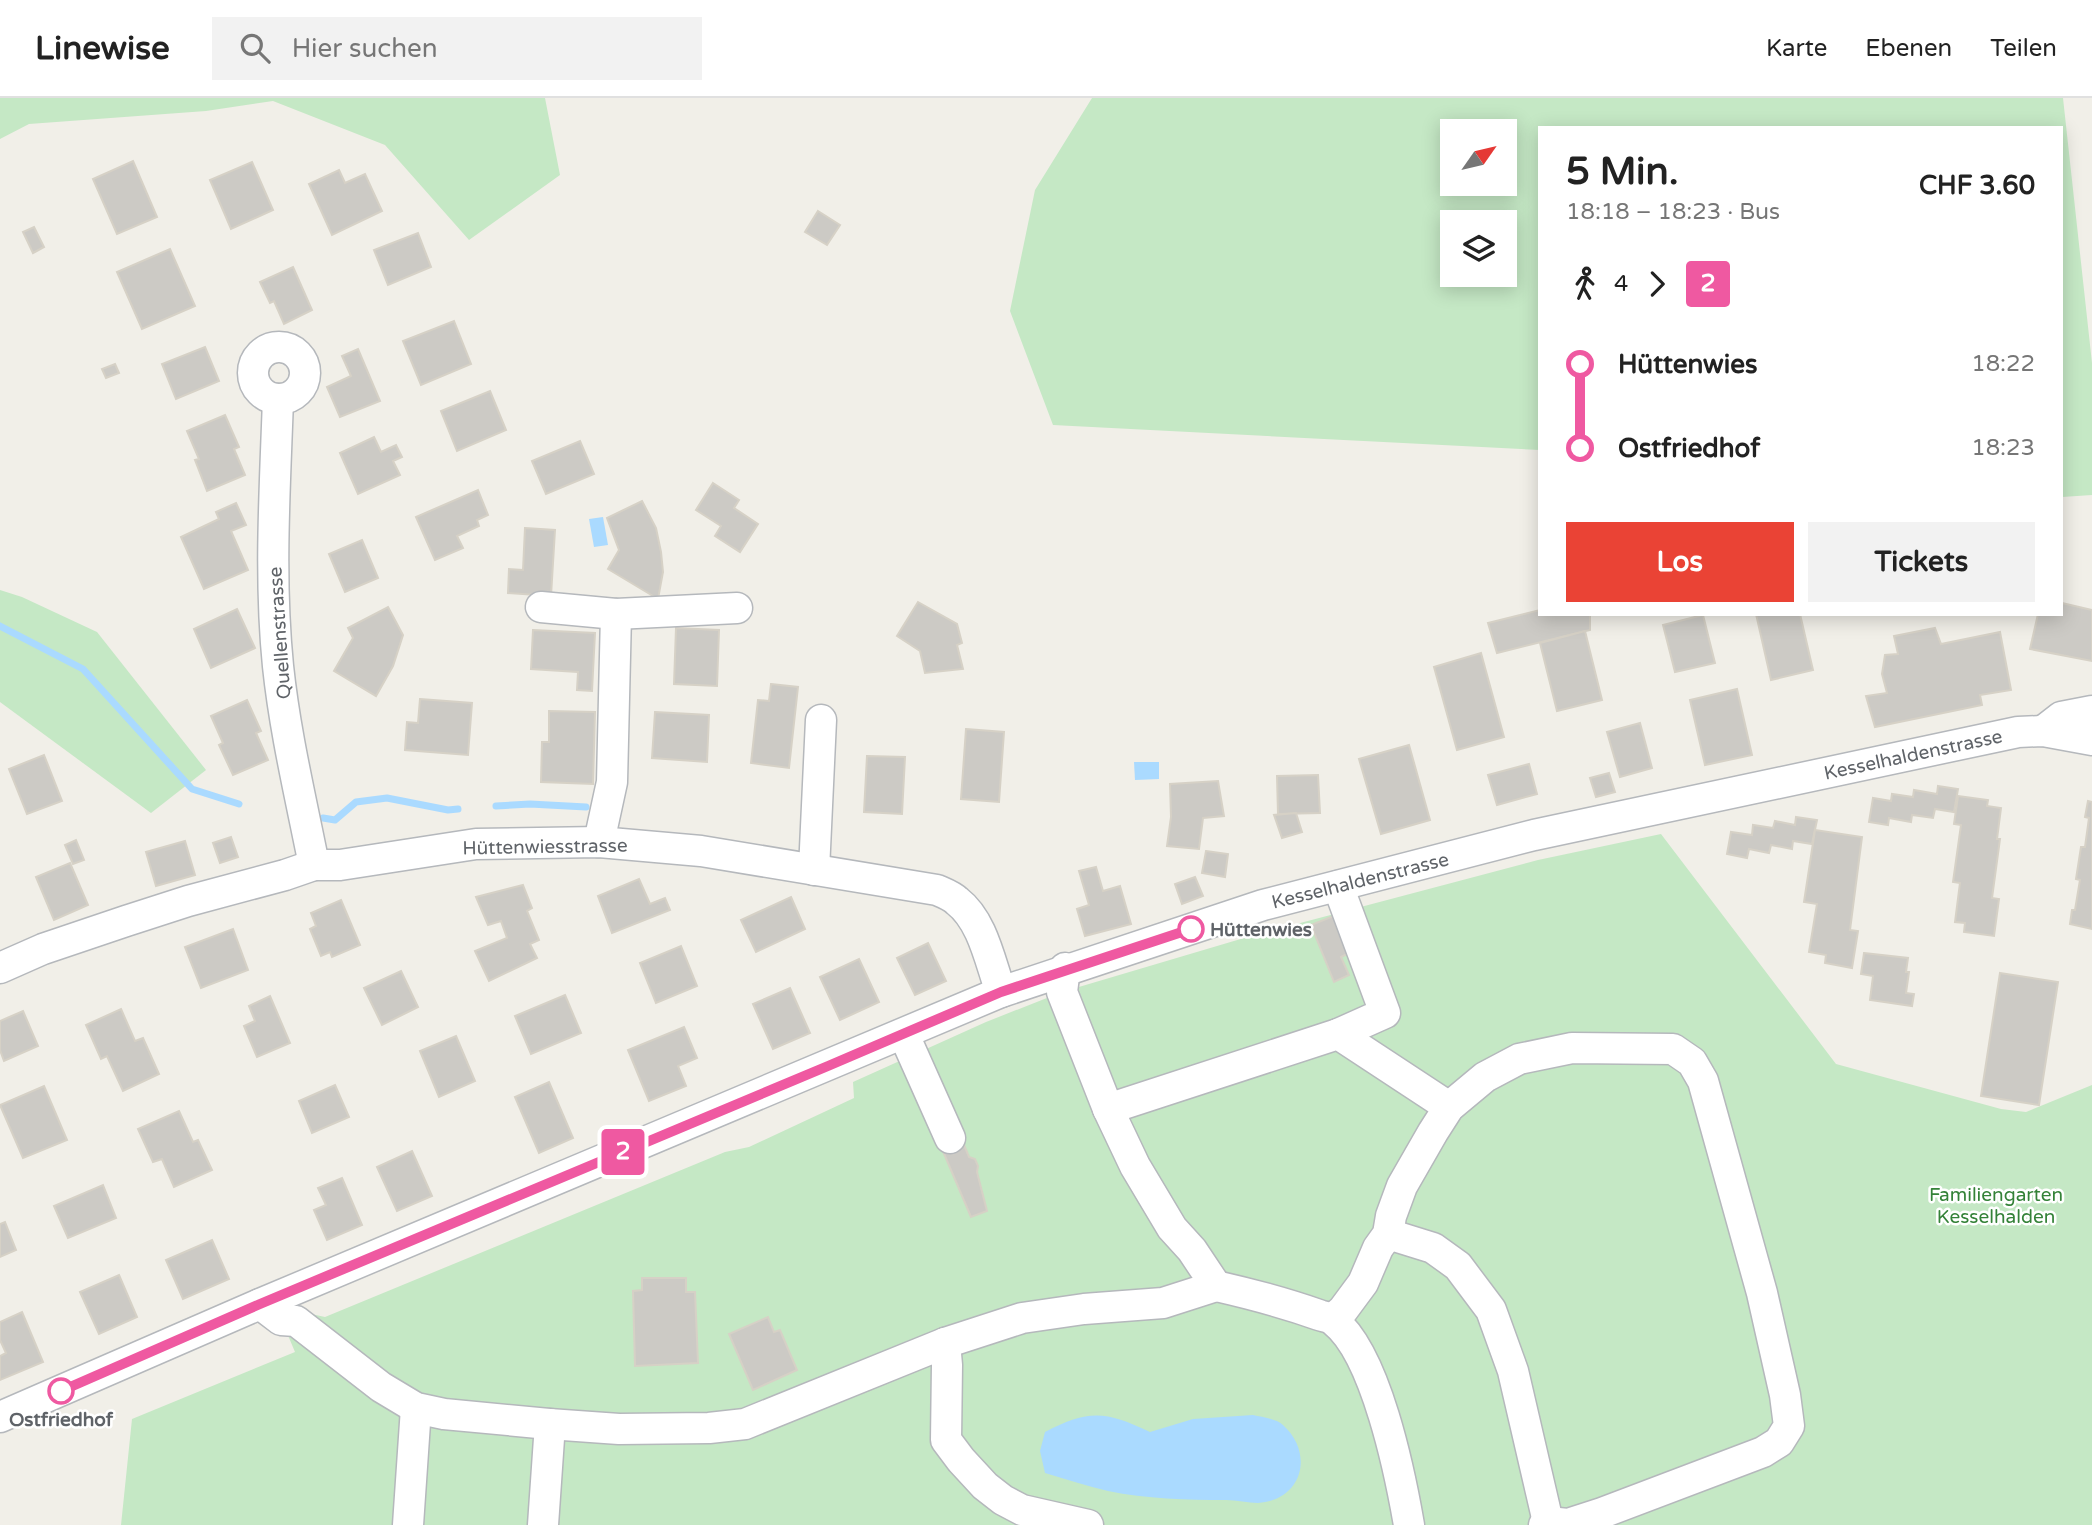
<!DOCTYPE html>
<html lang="de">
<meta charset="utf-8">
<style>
body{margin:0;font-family:"Varela Round",sans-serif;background:#f2f2f2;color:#222;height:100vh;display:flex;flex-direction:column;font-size:26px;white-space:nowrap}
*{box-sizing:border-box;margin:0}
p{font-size:23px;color:#767676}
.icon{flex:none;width:38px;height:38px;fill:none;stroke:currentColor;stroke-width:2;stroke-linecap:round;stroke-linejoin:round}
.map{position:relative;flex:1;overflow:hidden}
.details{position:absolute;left:1538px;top:28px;width:525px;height:490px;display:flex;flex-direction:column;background:#fff;border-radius:0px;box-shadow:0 4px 18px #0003}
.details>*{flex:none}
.badge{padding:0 14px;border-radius:5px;font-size:24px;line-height:46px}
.needle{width:46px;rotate:56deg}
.controls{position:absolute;left:1440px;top:21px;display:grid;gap:14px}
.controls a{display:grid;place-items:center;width:77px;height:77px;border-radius:0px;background:#fff;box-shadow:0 4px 18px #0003;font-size:35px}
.map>.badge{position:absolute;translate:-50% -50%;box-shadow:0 0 0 4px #fff}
.legs{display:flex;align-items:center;gap:10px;height:77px;padding:0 28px;font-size:23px}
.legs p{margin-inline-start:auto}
.summary{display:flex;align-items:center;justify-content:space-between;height:119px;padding:0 28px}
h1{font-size:38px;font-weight:700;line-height:52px}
.primary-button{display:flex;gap:14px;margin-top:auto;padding:14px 28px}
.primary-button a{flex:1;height:80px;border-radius:0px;background:#ea4335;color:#fff;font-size:28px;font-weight:700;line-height:80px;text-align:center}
.primary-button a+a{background:#f2f2f2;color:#222}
ul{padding:0 28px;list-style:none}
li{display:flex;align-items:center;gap:24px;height:84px;font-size:26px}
li i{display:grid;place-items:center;width:10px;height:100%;margin:0 9px;background:currentColor}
li i::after{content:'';width:18px;height:18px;margin:-9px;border:5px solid;border-radius:50%;background:#fff}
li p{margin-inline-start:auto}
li:first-child i{background:linear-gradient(#0000 50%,currentColor 0)}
li:last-child i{background:linear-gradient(currentColor 50%,#0000 0)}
header{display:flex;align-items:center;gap:42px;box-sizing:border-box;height:98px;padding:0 35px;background:#fff;border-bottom:2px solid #e0e0e0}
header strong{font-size:33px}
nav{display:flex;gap:38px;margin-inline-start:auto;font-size:24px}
.search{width:490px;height:63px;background:#f2f2f2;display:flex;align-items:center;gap:18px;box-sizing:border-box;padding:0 24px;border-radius:0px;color:#767676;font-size:26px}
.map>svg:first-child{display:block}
</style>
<header>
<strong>Linewise</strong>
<div class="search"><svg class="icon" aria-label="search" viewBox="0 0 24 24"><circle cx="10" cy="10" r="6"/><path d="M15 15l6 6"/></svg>Hier suchen</div>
<nav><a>Karte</a><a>Ebenen</a><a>Teilen</a></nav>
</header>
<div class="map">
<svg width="2092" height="1427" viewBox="0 0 2092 1427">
<rect width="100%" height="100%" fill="#f1efe8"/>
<g fill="#c5e8c5" fill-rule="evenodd">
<polygon points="0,0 545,0 560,77 469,142 385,47 273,3 206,13 29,26 0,41"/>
<path d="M 1092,0 L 2063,0 L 2092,265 L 2092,397 L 2062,399 L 2062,30 L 1540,30 L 1540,352 L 1053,327 L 1010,213 L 1035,92 ZM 1452,33 L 1505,33 L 1505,86 L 1452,86 ZM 1452,124 L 1505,124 L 1505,177 L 1452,177 Z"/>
<polygon points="0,492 22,499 97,534 206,672 151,715 0,604"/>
<polygon points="1661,736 1836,966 2001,1011 2026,1014 2092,987 2092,1427 121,1427 132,1321 295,1254 287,1235 302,1214 325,1219 725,1054 749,1049 854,1000 853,984 986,924 1062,894 1244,840 1538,762"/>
</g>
<g fill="#aadaff">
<polygon points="603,419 608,447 594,449 589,421"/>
<polygon points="1134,664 1159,664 1159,681 1135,682"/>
<path d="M 1253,1317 C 1262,1319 1277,1321 1283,1327 C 1315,1356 1302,1402 1258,1405 C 1248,1405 1237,1402 1226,1402 C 1187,1402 1146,1401 1108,1393 C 1087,1388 1066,1381 1045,1375 L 1040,1353 L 1045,1334 C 1089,1311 1106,1313 1150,1334 L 1193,1321 Z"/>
</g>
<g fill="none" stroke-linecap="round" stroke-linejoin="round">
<g stroke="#aadaff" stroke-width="7">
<polyline points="0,528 83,571 192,691 239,706"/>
<polyline points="496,708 530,706 586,709"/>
<polyline points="323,720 335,722 356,704 387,700 448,712 458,711"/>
</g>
</g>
<g fill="#cccac5" stroke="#d6d1c6" stroke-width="2">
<polygon points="133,63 157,119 117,136 93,81"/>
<polygon points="252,64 273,112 231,131 210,82"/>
<polygon points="339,72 345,85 365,76 382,113 332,137 309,86"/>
<polygon points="818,113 840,127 827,147 805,134"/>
<polygon points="34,129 44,149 33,155 23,134"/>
<polygon points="418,135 431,169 388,187 374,152"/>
<polygon points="170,151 195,208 142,231 117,174"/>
<polygon points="293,169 312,212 284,226 274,203 270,205 260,184"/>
<polygon points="454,223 471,266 421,287 403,243"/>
<polygon points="205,249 219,283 176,301 162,266"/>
<polygon points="358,251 380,303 340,319 327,289 351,278 342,258"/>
<polygon points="115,266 119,275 106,280 102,271"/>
<polygon points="490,293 506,332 457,353 441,313"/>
<polygon points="225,317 239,349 234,351 245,377 207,393 195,362 199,361 187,333"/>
<polygon points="374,339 381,354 396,347 402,359 393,363 400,377 358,396 340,355"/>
<polygon points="580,343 594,376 546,396 532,363"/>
<polygon points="713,385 739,402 734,410 758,426 740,454 715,438 721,428 696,412"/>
<polygon points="478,392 488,417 477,422 479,428 457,438 463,450 435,462 416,419"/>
<polygon points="642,403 656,430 661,454 663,474 658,501 608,471 619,452 607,420"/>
<polygon points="236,405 246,427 231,433 248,472 204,491 181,439 219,421 216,414"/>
<polygon points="525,430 555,432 551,498 508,495 509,471 523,472"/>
<polygon points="362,442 378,480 345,494 329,456"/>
<polygon points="918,504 957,526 962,545 957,547 963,571 925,575 920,553 897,538"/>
<polygon points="2062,505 2092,512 2092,563 2030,551 2038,516 2062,516"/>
<polygon points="388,509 403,537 393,568 376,598 334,573 353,540 348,530"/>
<polygon points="237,511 255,550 211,570 194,531"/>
<polygon points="1540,512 1540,516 1590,516 1590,532 1497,555 1488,525"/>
<polygon points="1756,516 1800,516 1813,572 1771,582"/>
<polygon points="1703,517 1715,565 1675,574 1663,527"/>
<polygon points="676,530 719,532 717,588 674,586"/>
<polygon points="1935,530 1941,546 2000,534 2011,592 1980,597 1982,607 1875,629 1866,598 1887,595 1882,576 1885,557 1898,556 1894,538"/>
<polygon points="533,532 595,535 592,593 577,592 578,574 531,571"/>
<polygon points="1585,533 1602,602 1557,613 1540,545"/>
<polygon points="1481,555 1504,639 1457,652 1434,569"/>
<polygon points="771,586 798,589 789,670 751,665 758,602 769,603"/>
<polygon points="1737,591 1752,657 1705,667 1690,602"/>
<polygon points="420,601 472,605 468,657 405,652 407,624 418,625"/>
<polygon points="247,602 261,633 256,635 268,662 233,677 219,647 223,645 211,618"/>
<polygon points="549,613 595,614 593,686 541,684 542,644 549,644"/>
<polygon points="655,614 709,617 707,664 652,660"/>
<polygon points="1640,625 1652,670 1620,679 1607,634"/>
<polygon points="966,631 1004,634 999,704 961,701"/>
<polygon points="1409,647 1430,722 1381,736 1359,661"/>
<polygon points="44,657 62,703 27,716 9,671"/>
<polygon points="867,658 905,659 902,716 864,714"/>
<polygon points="1529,666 1537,696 1497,707 1488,677"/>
<polygon points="1609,675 1615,694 1596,699 1590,680"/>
<polygon points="1318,677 1320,715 1278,716 1277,678"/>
<polygon points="1218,683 1224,718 1203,720 1199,751 1167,748 1171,719 1170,686"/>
<polygon points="1938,688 1958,691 1954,714 1935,711 1933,720 1912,717 1911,724 1889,720 1888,727 1869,724 1873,700 1891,703 1892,696 1913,699 1914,692 1937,696"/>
<polygon points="1958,698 1988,702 1987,708 2001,710 1997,741 2000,741 1992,800 1999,801 1994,838 1964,834 1965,825 1955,824 1960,785 1953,784 1961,727 1954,726"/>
<polygon points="2088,703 2092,704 2092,831 2070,826 2072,812 2075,812 2080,782 2076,781 2081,749 2085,749 2089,720 2085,719"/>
<polygon points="1296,715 1302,734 1282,740 1274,717"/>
<polygon points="1796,719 1817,722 1812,746 1793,743 1792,751 1771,747 1769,755 1749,751 1747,760 1727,756 1731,734 1752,737 1753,727 1773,730 1775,723 1795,727"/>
<polygon points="1815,732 1862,739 1850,832 1858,833 1852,870 1825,865 1826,857 1809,854 1817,806 1804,804"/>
<polygon points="231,739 238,759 220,765 213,745"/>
<polygon points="76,742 84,762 73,766 65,747"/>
<polygon points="185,743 195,777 156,788 146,754"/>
<polygon points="1206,753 1228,756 1225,779 1202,775"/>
<polygon points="70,765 88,807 54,822 36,779"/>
<polygon points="1096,769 1103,793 1120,788 1131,826 1085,838 1077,811 1089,807 1079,773"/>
<polygon points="1195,779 1203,798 1182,806 1175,786"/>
<polygon points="639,781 650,806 665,800 670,812 612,835 598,798"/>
<polygon points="523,787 532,810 527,813 539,842 530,846 537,860 489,883 475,853 507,840 501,823 488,827 476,799"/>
<polygon points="791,799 805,831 756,854 741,822"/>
<polygon points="341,802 360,847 332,859 330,854 321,858 310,831 316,828 311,815"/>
<polygon points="1336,817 1351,854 1341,859 1349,877 1334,884 1311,827"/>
<polygon points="233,831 248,872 201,890 185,849"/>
<polygon points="928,845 946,883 915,897 897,860"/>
<polygon points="681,848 697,888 656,905 640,865"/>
<polygon points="1864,855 1908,860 1906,874 1909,874 1906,895 1914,896 1912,908 1870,902 1873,878 1861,876"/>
<polygon points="859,861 879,904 840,922 820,879"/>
<polygon points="401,873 418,909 382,927 364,890"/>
<polygon points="2000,875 2058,884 2039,1007 1981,998"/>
<polygon points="790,890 810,935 773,951 753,906"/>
<polygon points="565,897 581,935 531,956 515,918"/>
<polygon points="270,898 290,945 257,959 244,928 255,923 249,908"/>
<polygon points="121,911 135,943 143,940 159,976 123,993 107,958 101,961 86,927"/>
<polygon points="23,913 38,948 4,963 0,952 0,923"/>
<polygon points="684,929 697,960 678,968 686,988 649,1003 628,952"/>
<polygon points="456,938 475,983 439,999 420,953"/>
<polygon points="549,984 573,1040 539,1055 515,999"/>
<polygon points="335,987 349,1019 312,1035 299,1003"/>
<polygon points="44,988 67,1042 23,1060 0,1007"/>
<polygon points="179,1013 193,1044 198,1042 212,1072 174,1089 162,1061 153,1064 138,1031"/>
<polygon points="962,1042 969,1059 975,1061 978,1068 977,1074 987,1113 971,1119 942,1051"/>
<polygon points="412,1053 432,1098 397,1113 377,1069"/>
<polygon points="342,1080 362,1127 327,1142 314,1112 326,1107 318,1090"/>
<polygon points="103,1087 116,1120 68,1140 54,1108"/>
<polygon points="5,1124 16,1152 0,1159 0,1126"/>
<polygon points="212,1142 229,1181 183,1201 166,1162"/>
<polygon points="119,1177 137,1219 99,1236 80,1194"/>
<polygon points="642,1180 686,1180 686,1194 695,1194 698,1265 635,1268 633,1193 642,1192"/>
<polygon points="22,1214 43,1264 0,1282 0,1258 6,1255 0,1242 0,1224"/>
<polygon points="768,1219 774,1234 780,1232 797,1272 753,1292 729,1236"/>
</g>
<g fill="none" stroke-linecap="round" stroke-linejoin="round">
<defs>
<g id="minor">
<circle cx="279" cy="275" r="26"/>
<path d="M 278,301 C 275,389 269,479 278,568 C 285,635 301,701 314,767"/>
<polyline points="541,509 616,516 737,510"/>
<polyline points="2043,633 2061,619 2092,613"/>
<polyline points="599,744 612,684 616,516"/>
<polyline points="814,772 821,622"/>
<polyline points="1338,788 1385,915 1338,936"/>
<path d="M 0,870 L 43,851 L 126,823 L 188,803 L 285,777 L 314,767 L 340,767 L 476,746 L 599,744 L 701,753 L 937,792 C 944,795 952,798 957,803 C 983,823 990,864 1001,894"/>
<polyline points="909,948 950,1040"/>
<polyline points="1108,1011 1338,936 1449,1009"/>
<polyline points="1388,1136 1433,1150 1458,1168 1491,1212 1513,1273 1548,1424"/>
<path d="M 1216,1188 C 1251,1196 1285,1205 1319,1217 C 1324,1219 1330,1219 1334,1223 C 1376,1256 1400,1375 1409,1427"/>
<polyline points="260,1206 281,1222 296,1223 381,1289 416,1310 444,1316 549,1326 619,1331 709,1330 745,1326 945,1245 1022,1220 1084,1211 1163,1205 1216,1188 1192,1152 1172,1130 1135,1068 1108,1011 1062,894 1065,870"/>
<polyline points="1333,1221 1343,1212 1363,1185 1378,1150 1388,1136 1391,1118 1402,1088 1433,1034 1449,1009 1485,979 1519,961 1572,950 1673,951 1692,964 1703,983 1762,1195 1785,1297 1789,1328 1779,1344 1763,1354 1602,1415 1568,1426 1548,1424 1544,1427"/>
<polyline points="945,1245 947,1267 946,1342 961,1362 985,1388 1003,1402 1022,1412 1088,1427"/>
<polyline points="0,1319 260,1206 1001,894 1263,807 1534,737 2018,634 2043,633 2092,642"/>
<polyline points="408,1427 416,1310"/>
<polyline points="543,1427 550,1326"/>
</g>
</defs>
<use href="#minor" stroke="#b5b8bc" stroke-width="33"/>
<use href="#minor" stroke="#fff" stroke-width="30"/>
</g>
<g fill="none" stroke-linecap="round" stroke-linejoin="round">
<defs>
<polyline id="line-1" points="61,1293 260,1206 828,968 1001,894 1191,831"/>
</defs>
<use href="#line-1" stroke="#fff" stroke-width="16"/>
<use href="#line-1" stroke="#ef59a1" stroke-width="10"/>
</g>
<g fill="#fff" stroke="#ef59a1" stroke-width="3.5">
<circle cx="1191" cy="831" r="12"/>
<circle cx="61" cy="1293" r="12"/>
</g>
<g text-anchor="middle" stroke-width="5" stroke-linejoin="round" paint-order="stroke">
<g font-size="19" fill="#5f6368" stroke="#fff">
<text transform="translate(279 535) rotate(-94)" y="7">Quellenstrasse</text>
<text transform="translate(1913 656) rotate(-12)" y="7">Kesselhaldenstrasse</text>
<text transform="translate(545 748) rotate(-1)" y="7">Hüttenwiesstrasse</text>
<text transform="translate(1360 782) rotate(-14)" y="7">Kesselhaldenstrasse</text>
</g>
<g font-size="19" font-weight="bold" fill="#5f6368" stroke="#fff" text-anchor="start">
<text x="1210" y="838">Hüttenwies</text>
<text x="61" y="1328" text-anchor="middle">Ostfriedhof</text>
</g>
<g font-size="19" fill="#348238" stroke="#fff">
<text x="1996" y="1103">Familiengarten<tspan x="1996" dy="22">Kesselhalden</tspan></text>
</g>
</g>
</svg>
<div class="controls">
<a><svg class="needle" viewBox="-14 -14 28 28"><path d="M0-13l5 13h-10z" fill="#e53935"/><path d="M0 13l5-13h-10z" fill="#767676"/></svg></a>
<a><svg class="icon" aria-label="layers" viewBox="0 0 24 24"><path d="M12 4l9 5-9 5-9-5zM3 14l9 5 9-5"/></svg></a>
</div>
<b class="badge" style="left:623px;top:1054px;background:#ef59a1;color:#fff">2</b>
<section class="details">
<div class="summary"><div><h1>5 Min.</h1><p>18:18 – 18:23 · Bus</p></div><b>CHF 3.60</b></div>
<div class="legs"><svg class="icon" aria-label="walk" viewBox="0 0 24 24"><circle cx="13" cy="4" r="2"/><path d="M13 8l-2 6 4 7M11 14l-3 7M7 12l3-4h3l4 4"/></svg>4<svg class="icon" aria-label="forward" viewBox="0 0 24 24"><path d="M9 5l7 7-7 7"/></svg><b class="badge" style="background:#ef59a1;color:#fff">2</b></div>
<ul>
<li><i style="color:#ef59a1"></i><b>Hüttenwies</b><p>18:22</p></li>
<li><i style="color:#ef59a1"></i><b>Ostfriedhof</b><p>18:23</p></li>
</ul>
<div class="primary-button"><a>Los</a><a>Tickets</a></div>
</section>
</div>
